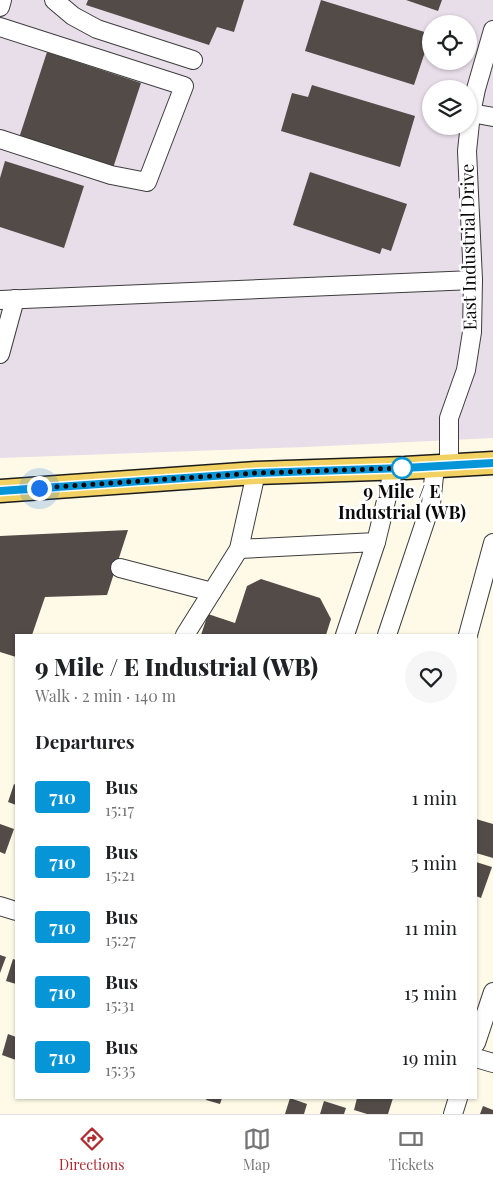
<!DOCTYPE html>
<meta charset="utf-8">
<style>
body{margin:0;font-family:"Playfair Display",serif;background:#f6f6f6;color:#202124;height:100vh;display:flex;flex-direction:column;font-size:19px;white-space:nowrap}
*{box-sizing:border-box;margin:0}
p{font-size:16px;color:#757577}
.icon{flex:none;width:28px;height:28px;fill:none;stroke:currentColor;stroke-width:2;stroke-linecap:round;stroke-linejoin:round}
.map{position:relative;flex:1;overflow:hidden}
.panel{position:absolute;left:15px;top:634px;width:462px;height:465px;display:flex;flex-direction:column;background:#fff;border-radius:0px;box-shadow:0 1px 4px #0004}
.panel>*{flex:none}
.badge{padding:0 10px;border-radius:4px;font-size:18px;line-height:32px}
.controls{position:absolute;left:422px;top:15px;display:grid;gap:10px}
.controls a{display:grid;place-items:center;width:55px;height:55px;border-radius:50%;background:#fff;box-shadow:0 1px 4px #0004;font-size:25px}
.you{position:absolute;width:25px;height:25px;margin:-12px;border:4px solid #fff;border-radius:50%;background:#1a73e8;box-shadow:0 0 0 8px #1a73e833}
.map>.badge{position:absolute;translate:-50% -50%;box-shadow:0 0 0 2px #fff}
h2{padding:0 20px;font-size:19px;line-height:45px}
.round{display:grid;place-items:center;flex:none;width:52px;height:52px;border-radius:26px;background:#f6f6f6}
.headline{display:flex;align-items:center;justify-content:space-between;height:85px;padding:0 20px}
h1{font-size:24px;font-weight:800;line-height:38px}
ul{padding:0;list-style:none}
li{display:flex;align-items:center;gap:15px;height:65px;padding:0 20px}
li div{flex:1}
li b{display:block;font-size:19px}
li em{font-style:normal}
li .badge{min-width:55px;font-weight:700;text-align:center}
.tabs{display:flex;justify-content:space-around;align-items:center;height:70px;border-top:1px solid #e0e0e0;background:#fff;font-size:14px;color:#757577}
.tabs a{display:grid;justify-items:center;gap:2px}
.tabs .current{color:#b2292e}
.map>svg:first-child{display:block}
</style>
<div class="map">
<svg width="493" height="1114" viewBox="0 0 493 1114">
<rect width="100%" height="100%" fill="#fefae7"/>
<path fill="#e8dee9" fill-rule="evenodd" d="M 0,0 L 493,0 L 493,438 L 306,447 L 0,458 ZM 431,24 L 469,24 L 469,61 L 431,61 ZM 431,89 L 469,89 L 469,126 L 431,126 Z"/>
<g fill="#524b47">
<polygon points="88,0 244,0 234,32 217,27 209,45 86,5"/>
<polygon points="321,0 431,34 414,85 305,51"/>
<polygon points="406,0 442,0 438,11"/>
<polygon points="47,52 141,83 113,168 19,138"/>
<polygon points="312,85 415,116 400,167 281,131 292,93 308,97"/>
<polygon points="5,161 84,186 64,248 0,227 0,178"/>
<polygon points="310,172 407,204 391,251 382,248 380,254 293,225"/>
<polygon points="128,530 107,595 45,597 32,635 16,635 16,657 0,652 0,536"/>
<polygon points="261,579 320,598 331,619 326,635 201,635 208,614 235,623 247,586"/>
<polygon points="14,784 16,785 16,805 8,802"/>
<polygon points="476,819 493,824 493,858 476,853"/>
<polygon points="0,824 14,829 5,854 0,852"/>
<polygon points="476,862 492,867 481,898 476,896"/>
<polygon points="0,955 6,957 0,973"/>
<polygon points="13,959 16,960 16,984 6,981"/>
<polygon points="8,1034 16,1037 16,1060 2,1055"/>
<polygon points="207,1098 222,1098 220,1104 206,1100"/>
<polygon points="290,1098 307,1104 304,1114 285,1114"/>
<polygon points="357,1098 393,1098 388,1114 367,1114 354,1110"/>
<polygon points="324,1101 346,1108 344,1114 320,1114"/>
<polygon points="483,1106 493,1110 493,1114 480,1114"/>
</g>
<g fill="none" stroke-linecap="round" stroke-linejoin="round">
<defs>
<g id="minor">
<polyline points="54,0 73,16 97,29 193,60"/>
<polyline points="0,7 2,0"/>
<polyline points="0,27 184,86 147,182 111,175 0,139"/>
<polyline points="471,113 493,117"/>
<polyline points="0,300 473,280"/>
<polyline points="0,354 15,299"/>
<polyline points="449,465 449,418 466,370 472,332 473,280 467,151 471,113 476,89 493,30"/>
<polyline points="376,542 394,468"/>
<polyline points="239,549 376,542 345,635"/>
<polyline points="120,568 212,592"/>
<polyline points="185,635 239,549 256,473"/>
<polyline points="387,635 431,504 435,467"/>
<polyline points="468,635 493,543"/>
<polyline points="0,906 16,911"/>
<polyline points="476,1043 493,992"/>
<polyline points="476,1058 493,1063"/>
<polyline points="453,1114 458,1098"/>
</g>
<polyline id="major" points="0,491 256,473 405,468 493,463"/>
</defs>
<use href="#minor" stroke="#3d3d3d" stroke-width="20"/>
<use href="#major" stroke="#1b1b1b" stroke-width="25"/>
<use href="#minor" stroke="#fff" stroke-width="18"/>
<use href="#major" stroke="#f2d163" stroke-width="22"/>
</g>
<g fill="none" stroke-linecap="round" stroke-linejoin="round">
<defs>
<polyline id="line" points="0,491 256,473 404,468 493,463"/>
</defs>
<use href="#line" stroke="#fff" stroke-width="11"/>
<use href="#line" stroke="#0696d7" stroke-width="8"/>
<polyline stroke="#0a0a0a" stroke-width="5" stroke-dasharray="0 9" points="39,488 256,473 404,468 402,468"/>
</g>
<circle fill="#fff" stroke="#0696d7" stroke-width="2.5" cx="402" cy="468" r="10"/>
<g text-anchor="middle" stroke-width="5" stroke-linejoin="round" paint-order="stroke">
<g font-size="18" fill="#0a0a0a" stroke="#fff">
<text transform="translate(469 247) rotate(-91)" y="6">East Industrial Drive</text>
</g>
<g font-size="18" font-weight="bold" fill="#0a0a0a" stroke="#fff">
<text x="402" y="498">9 Mile / E<tspan x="402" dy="21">Industrial (WB)</tspan></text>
</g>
</g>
</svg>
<div class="controls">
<a><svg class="icon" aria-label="locate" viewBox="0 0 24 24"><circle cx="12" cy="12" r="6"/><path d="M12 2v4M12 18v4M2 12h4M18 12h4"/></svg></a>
<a><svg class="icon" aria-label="layers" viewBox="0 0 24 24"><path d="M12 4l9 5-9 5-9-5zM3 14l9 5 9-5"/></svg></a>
</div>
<div class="you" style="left:39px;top:488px"></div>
<section class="panel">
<div class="headline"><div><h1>9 Mile / E Industrial (WB)</h1><p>Walk · 2 min · 140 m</p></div><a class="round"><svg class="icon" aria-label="heart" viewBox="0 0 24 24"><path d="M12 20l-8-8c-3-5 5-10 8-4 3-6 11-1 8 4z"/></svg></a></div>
<h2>Departures</h2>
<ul>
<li><span class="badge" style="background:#0696d7;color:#fff">710</span><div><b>Bus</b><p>15:17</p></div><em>1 min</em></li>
<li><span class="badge" style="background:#0696d7;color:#fff">710</span><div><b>Bus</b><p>15:21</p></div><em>5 min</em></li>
<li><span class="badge" style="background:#0696d7;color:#fff">710</span><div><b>Bus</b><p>15:27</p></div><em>11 min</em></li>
<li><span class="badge" style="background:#0696d7;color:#fff">710</span><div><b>Bus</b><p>15:31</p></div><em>15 min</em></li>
<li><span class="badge" style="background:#0696d7;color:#fff">710</span><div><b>Bus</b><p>15:35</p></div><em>19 min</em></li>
</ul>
</section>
</div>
<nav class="tabs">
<a class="current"><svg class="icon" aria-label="directions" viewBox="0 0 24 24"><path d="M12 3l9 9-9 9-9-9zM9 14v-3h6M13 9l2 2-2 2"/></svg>Directions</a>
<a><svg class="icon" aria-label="map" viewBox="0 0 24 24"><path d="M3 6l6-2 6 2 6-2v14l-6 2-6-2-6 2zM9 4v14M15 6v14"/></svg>Map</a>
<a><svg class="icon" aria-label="tickets" viewBox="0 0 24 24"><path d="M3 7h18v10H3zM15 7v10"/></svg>Tickets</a>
</nav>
